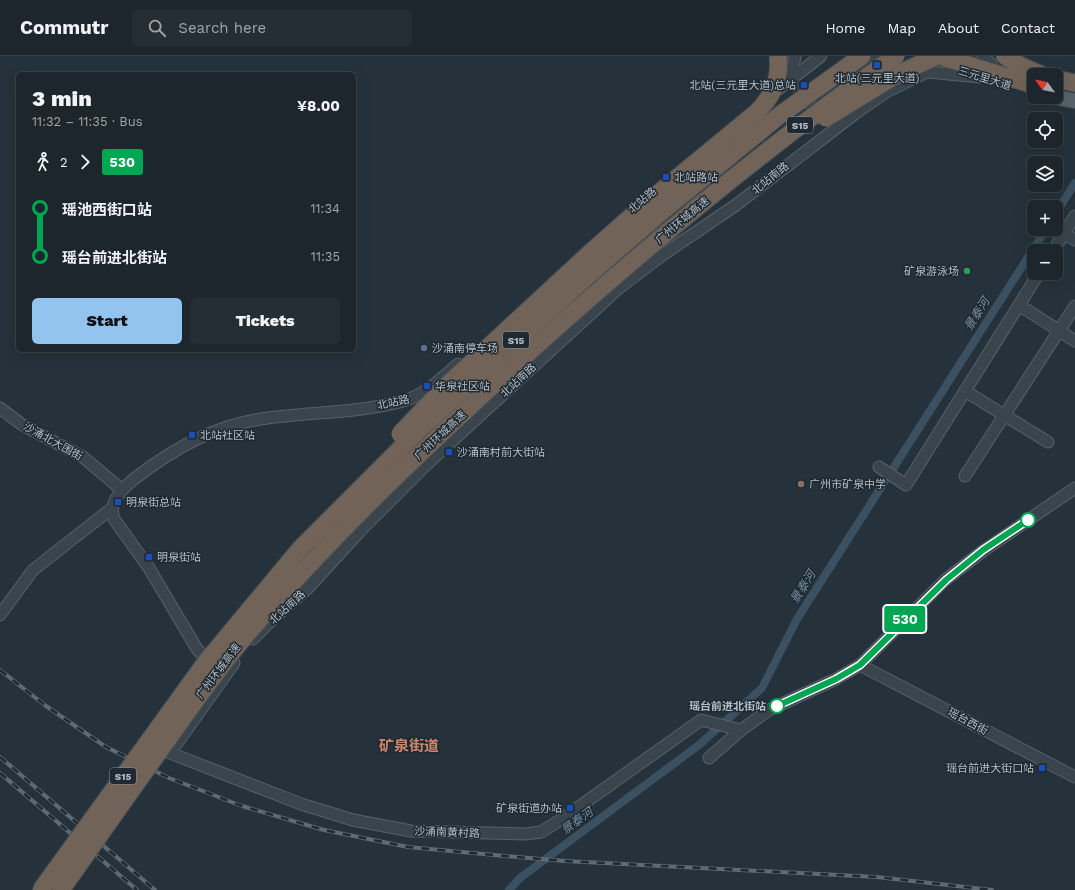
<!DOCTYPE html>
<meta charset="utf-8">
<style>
body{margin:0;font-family:"Work Sans","Noto Sans SC",sans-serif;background:#252e34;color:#f1f3f6;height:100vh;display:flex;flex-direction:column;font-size:15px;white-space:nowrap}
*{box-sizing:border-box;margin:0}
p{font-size:13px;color:#a0a5a9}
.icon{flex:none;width:22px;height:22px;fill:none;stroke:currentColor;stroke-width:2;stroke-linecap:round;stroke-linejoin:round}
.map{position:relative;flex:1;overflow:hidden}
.sheet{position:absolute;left:16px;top:16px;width:340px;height:280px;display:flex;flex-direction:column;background:#1c262c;border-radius:6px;box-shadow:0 4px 16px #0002,0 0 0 1px #3a4348}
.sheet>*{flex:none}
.badge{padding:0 8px;border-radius:3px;font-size:14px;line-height:26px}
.needle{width:26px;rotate:302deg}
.fabs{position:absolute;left:1027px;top:12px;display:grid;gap:8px}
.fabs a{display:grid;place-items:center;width:36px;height:36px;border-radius:6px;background:#1c262c;box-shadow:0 4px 16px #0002,0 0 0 1px #3a4348;font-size:20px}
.map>.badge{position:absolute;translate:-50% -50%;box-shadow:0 0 0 2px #fff}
.legs{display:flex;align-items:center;gap:6px;height:44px;padding:0 16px;font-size:13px}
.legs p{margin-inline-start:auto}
.summary{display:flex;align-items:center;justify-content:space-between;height:68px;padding:0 16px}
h1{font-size:22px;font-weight:800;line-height:30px}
.cta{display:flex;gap:8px;margin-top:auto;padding:8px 16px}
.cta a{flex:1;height:46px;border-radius:6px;background:#92c4ef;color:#111;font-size:16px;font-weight:800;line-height:46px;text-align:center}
.cta a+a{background:#252e34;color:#f1f3f6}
ul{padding:0 16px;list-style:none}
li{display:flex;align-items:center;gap:14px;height:48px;font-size:15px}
li i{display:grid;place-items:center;width:6px;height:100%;margin:0 5px;background:currentColor}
li i::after{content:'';width:10px;height:10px;margin:-5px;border:3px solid;border-radius:50%;background:#1c262c}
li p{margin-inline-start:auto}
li:first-child i{background:linear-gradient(#0000 50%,currentColor 0)}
li:last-child i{background:linear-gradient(currentColor 50%,#0000 0)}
header{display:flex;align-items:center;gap:24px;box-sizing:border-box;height:56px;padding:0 20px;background:#1c262c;border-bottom:1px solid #3a4348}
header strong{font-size:19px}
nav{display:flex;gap:22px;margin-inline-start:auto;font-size:14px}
.search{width:280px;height:36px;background:#252e34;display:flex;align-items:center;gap:10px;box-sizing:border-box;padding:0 14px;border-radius:6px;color:#a0a5a9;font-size:15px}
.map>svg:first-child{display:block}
</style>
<header>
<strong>Commutr</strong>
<div class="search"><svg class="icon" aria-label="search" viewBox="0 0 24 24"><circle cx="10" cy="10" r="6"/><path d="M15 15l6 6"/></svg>Search here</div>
<nav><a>Home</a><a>Map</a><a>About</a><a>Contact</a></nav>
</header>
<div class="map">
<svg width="1075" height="834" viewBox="0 0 1075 834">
<rect width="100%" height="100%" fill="#26323b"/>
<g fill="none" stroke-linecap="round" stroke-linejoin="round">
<g stroke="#3b5161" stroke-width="8">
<polyline points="1056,157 1075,127"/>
<polyline points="509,834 520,822 699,689 762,632 797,563 1046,173"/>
</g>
<defs>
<g id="minor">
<polyline points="869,0 891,8"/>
<polyline points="982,0 991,8"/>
<polyline points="917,15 980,21"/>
<polyline points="791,22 820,62"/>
<polyline points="791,22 795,0"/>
<polyline points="772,38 821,0"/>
<polyline points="1064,177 1075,184"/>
<polyline points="1053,195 1075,160"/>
<polyline points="1019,249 1075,285"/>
<polyline points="965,335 1048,386"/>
<polyline points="0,352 21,368 83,401 122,434"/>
<polyline points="879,411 906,429 1039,217"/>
<polyline points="965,420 1075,250"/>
<polyline points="0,559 33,514 111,453"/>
<polyline points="253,583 275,561 308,532 360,475 427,408 620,231 661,200 736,149 856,57 886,36 925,17"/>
<polyline points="234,607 170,697 301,748 353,764 411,775 525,778 541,776 562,763 701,664 741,674"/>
<path d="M 212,609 L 197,593 L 149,512 L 114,463 C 107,447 123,432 134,423 C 174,392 217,368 268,362 C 312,356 359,357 403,345 C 425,339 441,323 458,308"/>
<polyline points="860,609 1075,721"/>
<polyline points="709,702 741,674 769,654 836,623 860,609 945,524 983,495 1075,432"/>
</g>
<polyline id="major" points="1054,41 1075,45"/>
<g id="highway">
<polyline points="939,0 1034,29"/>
<polyline points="1005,0 1021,10 1042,19"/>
<polyline points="1056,23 1075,27"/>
</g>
</defs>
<use href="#minor" stroke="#57626a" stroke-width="13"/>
<use href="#major" stroke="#424d55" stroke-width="16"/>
<use href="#highway" stroke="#444f57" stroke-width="19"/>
<use href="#minor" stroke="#39444c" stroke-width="11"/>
<use href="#major" stroke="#57636b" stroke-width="14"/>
<use href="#highway" stroke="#716357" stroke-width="17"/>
<defs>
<g id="rail">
<polyline points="0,614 46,650 106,691 169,722 242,750 324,774 408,791 505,800 565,805 877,821 992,834"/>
<polyline points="0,701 155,834"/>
<polyline points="0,717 137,834"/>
</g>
</defs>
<use href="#rail" stroke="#5e6a74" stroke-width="4"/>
<use href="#rail" stroke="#1e2931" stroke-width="2.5" stroke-dasharray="8" stroke-linecap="butt"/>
<defs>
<g id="highway-bridge">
<polyline points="826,62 896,19 937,0"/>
<path d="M 400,378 L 444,332 L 590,197 L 649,145 L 757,56 C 772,41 781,22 778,0"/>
<polyline points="41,834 206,606 300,493 417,376 591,217 659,158 780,59 862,0"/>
<path d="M 61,834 C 96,784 132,733 168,683 C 193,648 218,612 247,578 C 339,471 442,375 547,280 C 658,181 773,85 896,0"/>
</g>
</defs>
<use href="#highway-bridge" stroke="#444f57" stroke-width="19" stroke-linecap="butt"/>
<use href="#highway-bridge" stroke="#716357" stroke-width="17"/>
</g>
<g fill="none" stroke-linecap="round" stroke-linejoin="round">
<defs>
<polyline id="line-1" points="777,650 836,623 860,609 946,524 983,494 1028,464"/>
</defs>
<use href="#line-1" stroke="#fff" stroke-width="9"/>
<use href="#line-1" stroke="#00a651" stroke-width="6"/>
</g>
<g fill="#1a4fb4" stroke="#1e2931" stroke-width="1.5">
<rect x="873" y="5" width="8" height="8" rx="2"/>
<rect x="800" y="25" width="8" height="8" rx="2"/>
<rect x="662" y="117" width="8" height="8" rx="2"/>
<rect x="423" y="326" width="8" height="8" rx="2"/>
<rect x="188" y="375" width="8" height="8" rx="2"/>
<rect x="445" y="392" width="8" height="8" rx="2"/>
<rect x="114" y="442" width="8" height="8" rx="2"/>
<rect x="145" y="497" width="8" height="8" rx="2"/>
<rect x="1038" y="708" width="8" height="8" rx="2"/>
<rect x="566" y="748" width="8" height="8" rx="2"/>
</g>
<circle fill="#2e9e5b" stroke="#1e2931" stroke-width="1.5" cx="967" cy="215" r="4"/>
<circle fill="#5c6f8a" stroke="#1e2931" stroke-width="1.5" cx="424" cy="292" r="4"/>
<circle fill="#8d6e63" stroke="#1e2931" stroke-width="1.5" cx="801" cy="428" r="4"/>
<g fill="#fff" stroke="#00a651" stroke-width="2">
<circle cx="1028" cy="464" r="7"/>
<circle cx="777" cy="650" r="7"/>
</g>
<g text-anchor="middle" stroke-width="3" stroke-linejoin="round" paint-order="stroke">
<g fill="#1e2931" stroke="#88929a" stroke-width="1">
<rect x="787" y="61" width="26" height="16" rx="3"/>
<rect x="503" y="276" width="26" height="16" rx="3"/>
<rect x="110" y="712" width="26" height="16" rx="3"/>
</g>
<g font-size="10" font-weight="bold" fill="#b5bfc7">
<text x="800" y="73">S15</text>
<text x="516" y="288">S15</text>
<text x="123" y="724">S15</text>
</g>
<g font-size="11" fill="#b5bfc7" stroke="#1e2931" text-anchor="start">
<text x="877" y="26" text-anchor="middle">北站(三元里大道)</text>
<text x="796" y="33" text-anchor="end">北站(三元里大道)总站</text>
<text x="674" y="125">北站路站</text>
<text x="959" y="219" text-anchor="end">矿泉游泳场</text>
<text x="432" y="296">沙涌南停车场</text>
<text x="435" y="334">华泉社区站</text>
<text x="200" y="383">北站社区站</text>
<text x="457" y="400">沙涌南村前大街站</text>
<text x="809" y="432">广州市矿泉中学</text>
<text x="126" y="450">明泉街总站</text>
<text x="157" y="505">明泉街站</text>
<text x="1034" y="716" text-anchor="end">瑶台前进大街口站</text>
<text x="562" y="756" text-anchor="end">矿泉街道办站</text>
</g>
<g font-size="11" fill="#b5bfc7" stroke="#1e2931">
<text transform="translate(985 22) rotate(17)" y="4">三元里大道</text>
<text transform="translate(770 122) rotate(-39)" y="4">北站南路</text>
<text transform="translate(642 144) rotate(-40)" y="4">北站路</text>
<text transform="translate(682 164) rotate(-40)" y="4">广州环城高速</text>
<text transform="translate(518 324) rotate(-43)" y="4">北站南路</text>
<text transform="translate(393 346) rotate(-12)" y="4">北站路</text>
<text transform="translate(440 379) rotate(-43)" y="4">广州环城高速</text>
<text transform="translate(53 385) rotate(29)" y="4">沙涌北大围街</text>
<text transform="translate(287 551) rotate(-42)" y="4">北站南路</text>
<text transform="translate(218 615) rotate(-53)" y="4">广州环城高速</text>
<text transform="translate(968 665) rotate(28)" y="4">瑶台西街</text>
<text transform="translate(447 776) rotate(2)" y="4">沙涌南黄村路</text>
</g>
<g font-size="11" font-weight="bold" fill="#b5bfc7" stroke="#1e2931" text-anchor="end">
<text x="766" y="654">瑶台前进北街站</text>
</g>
<g font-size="12" font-style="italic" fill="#7894a8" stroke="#1e2931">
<text transform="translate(977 258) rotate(-58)" y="4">景泰河</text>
<text transform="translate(803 531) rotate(-58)" y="4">景泰河</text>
<text transform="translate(577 765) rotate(-36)" y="4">景泰河</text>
</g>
<g font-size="15" font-weight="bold" fill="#cc866b" stroke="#1e2931">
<text x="409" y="695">矿泉街道</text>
</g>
</g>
</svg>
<div class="fabs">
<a><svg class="needle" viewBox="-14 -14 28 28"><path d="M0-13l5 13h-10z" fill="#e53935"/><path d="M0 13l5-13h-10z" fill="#a0a5a9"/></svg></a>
<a><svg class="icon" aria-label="locate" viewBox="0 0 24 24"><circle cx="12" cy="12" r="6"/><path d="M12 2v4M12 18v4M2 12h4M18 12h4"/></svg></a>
<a><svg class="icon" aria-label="layers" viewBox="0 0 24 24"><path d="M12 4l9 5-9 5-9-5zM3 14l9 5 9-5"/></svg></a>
<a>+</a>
<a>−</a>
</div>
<b class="badge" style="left:905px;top:563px;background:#00a651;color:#fff">530</b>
<section class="sheet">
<div class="summary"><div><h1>3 min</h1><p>11:32 – 11:35 · Bus</p></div><b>¥8.00</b></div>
<div class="legs"><svg class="icon" aria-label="walk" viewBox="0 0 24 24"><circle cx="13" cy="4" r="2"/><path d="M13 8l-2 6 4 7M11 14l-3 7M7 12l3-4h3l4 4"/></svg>2<svg class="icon" aria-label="forward" viewBox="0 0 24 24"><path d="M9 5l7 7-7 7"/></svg><b class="badge" style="background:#00a651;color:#fff">530</b></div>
<ul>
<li><i style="color:#00a651"></i><b>瑶池西街口站</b><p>11:34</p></li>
<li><i style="color:#00a651"></i><b>瑶台前进北街站</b><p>11:35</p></li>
</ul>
<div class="cta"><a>Start</a><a>Tickets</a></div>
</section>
</div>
